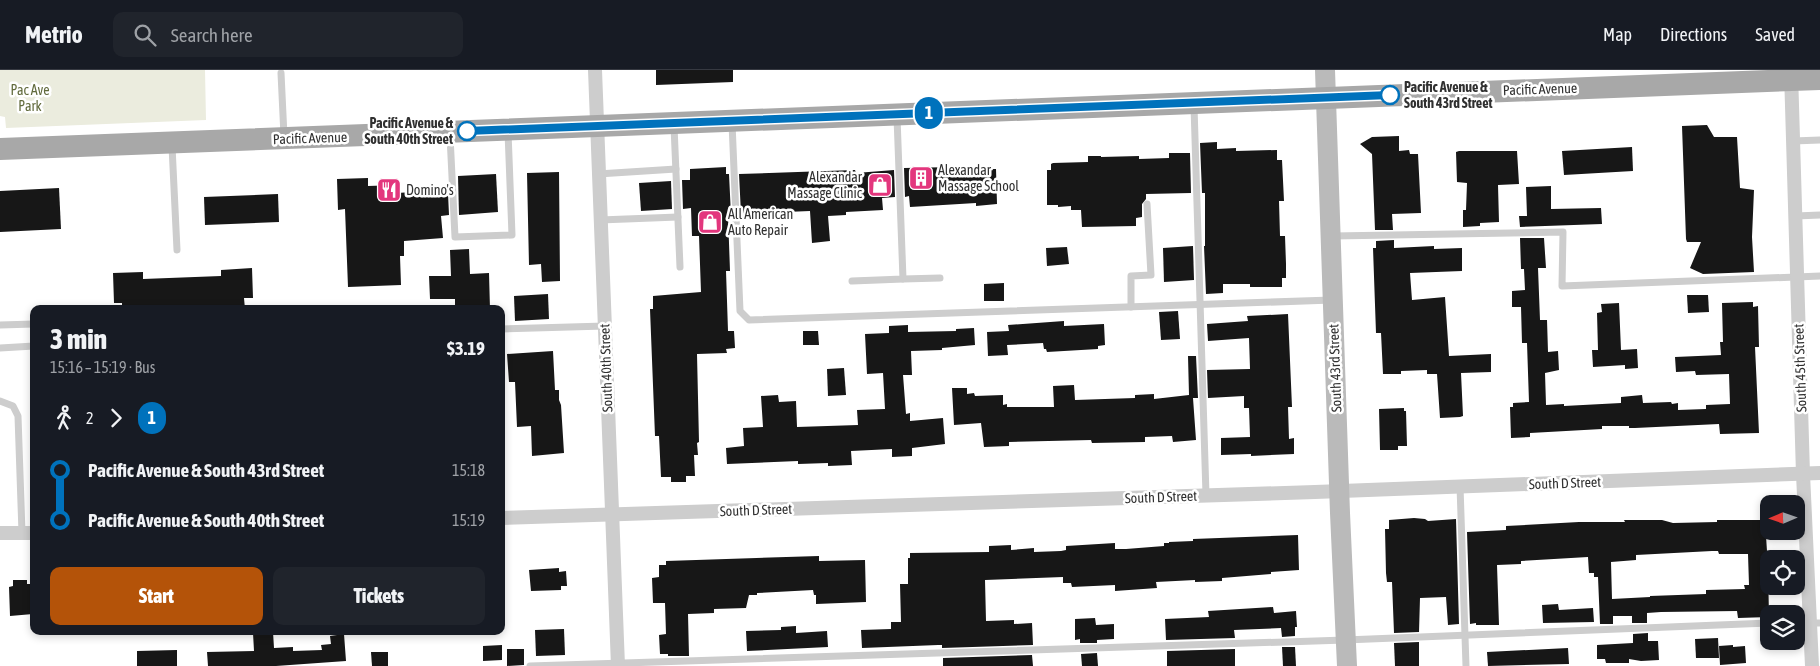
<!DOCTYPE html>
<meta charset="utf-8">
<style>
body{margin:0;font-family:"Asap Condensed",sans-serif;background:#20242c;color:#f1f3f6;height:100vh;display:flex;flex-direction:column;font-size:19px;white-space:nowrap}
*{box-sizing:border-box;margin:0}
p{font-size:16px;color:#9ea1a6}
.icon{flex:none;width:28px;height:28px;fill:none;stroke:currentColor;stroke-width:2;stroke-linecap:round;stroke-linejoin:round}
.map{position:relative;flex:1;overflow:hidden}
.details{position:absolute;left:30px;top:235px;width:475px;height:330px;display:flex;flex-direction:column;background:#171b24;border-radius:10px;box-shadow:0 2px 8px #0003}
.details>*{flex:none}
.badge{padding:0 10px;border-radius:16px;font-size:18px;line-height:32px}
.needle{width:32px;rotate:268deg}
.tools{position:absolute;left:1760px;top:425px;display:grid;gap:10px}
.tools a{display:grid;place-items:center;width:45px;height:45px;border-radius:10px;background:#171b24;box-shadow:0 2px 8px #0003;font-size:25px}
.map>.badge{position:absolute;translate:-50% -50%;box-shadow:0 0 0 2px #fff}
.legs{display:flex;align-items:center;gap:8px;height:55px;padding:0 20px;font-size:16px}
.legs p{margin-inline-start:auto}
.head{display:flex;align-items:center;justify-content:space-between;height:85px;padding:0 20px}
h1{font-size:28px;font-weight:800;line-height:38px}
.action{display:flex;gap:10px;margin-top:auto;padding:10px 20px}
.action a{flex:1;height:58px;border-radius:10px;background:#b45309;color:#fff;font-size:20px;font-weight:800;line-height:58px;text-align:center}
.action a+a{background:#20242c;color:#f1f3f6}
ul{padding:0 20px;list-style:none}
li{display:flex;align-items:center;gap:18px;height:50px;font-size:19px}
li i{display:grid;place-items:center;width:8px;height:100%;margin:0 6px;background:currentColor}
li i::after{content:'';width:12px;height:12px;margin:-6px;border:4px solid;border-radius:50%;background:#171b24}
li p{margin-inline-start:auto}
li:first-child i{background:linear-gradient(#0000 50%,currentColor 0)}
li:last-child i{background:linear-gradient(currentColor 50%,#0000 0)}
header{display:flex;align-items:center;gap:30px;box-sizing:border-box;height:70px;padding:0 25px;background:#171b24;border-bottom:1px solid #363941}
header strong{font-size:24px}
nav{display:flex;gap:28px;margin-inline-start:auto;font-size:18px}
.search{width:350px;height:45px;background:#20242c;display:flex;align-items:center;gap:12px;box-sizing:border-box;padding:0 18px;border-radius:10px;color:#9ea1a6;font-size:19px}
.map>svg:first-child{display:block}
</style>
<header>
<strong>Metrio</strong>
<div class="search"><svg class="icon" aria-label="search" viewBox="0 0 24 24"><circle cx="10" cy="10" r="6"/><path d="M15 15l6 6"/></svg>Search here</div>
<nav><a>Map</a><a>Directions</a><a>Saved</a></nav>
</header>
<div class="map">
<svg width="1820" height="596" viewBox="0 0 1820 596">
<rect width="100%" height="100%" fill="#fff"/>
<polygon fill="#ebecde" points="0,0 205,0 206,50 6,58 5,47 0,46"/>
<g fill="#171717" fill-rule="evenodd">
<polygon points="656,0 733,0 733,12 656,15"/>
<polygon points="1707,55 1714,67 1737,67 1740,118 1754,120 1752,167 1754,202 1703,204 1690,198 1701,172 1687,172 1686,169 1682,56"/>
<polygon points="1399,66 1399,81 1409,80 1410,84 1418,84 1421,143 1392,144 1393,160 1375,160 1372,84 1360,74 1372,67"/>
<polygon points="1217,72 1217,79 1236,78 1236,81 1277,80 1277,90 1282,90 1284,131 1279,131 1280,166 1285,166 1286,194 1286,208 1282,208 1282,217 1250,217 1250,214 1223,214 1223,223 1206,224 1204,176 1205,176 1205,123 1202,123 1200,73"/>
<polygon points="1632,77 1633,101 1564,105 1562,81"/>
<polygon points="1459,81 1517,81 1519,114 1498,115 1499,152 1480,153 1480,156 1463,157 1463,140 1466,140 1467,113 1457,112 1456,82"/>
<polygon points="1169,83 1190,83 1191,123 1146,124 1146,129 1142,134 1142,147 1136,148 1136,156 1082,157 1081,140 1071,140 1071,136 1058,137 1058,135 1047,135 1047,100 1051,100 1051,94 1053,93 1088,92 1088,86 1101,86 1101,87 1139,86 1139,89 1169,88"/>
<polygon points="726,97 726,104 729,104 731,145 728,145 730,201 726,201 728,261 734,261 735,278 726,279 727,283 697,284 699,372 697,373 698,385 694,385 695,406 686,406 686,412 671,412 671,407 661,407 659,366 655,366 650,239 653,239 653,226 701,222 699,166 692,166 691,138 683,139 682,110 690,110 690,99"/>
<polygon points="954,97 954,99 996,99 997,134 976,136 976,133 910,137 909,126 905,127 904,98"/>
<polygon points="855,100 856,103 894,100 895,127 882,128 883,140 846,142 846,145 828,146 830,171 812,173 810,141 741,144 739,104"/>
<polygon points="559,102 560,211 542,212 541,194 529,195 527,103"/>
<polygon points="496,104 498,142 459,145 458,106"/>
<polygon points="368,108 368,116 397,115 397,123 428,121 429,125 448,123 449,145 441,146 443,168 404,171 404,186 400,186 401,215 348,217 345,139 338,140 337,109"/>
<polygon points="671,111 672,139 641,141 639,113"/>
<polygon points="1551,116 1551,139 1601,138 1602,154 1520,157 1519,146 1527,146 1526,117"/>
<polygon points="59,118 61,159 0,162 0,121"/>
<polygon points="278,124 279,152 205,155 204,127"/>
<polygon points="1520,168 1544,168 1546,198 1538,198 1540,250 1547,250 1548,282 1558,281 1559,300 1545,303 1546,335 1564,334 1564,336 1621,333 1621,327 1642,325 1643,333 1671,332 1672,334 1678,333 1678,340 1706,339 1706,335 1730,334 1729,304 1696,305 1695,301 1676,302 1675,287 1721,285 1720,272 1723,272 1722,233 1753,232 1753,237 1758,236 1759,277 1755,277 1759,363 1720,364 1719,354 1635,358 1629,358 1629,356 1602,356 1602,359 1530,363 1530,367 1511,368 1510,337 1513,337 1513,333 1529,332 1527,273 1522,273 1521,237 1512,237 1512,221 1525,220 1524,199 1521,199"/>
<polygon points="1394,170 1394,178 1434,176 1434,179 1462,178 1462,201 1410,203 1412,230 1445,227 1449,286 1491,284 1491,302 1461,303 1463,346 1460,347 1440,348 1437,304 1427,304 1427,300 1401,301 1401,304 1383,304 1381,263 1376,263 1373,178 1376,178 1376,171"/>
<polygon points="1193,176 1194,210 1164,212 1163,178"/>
<polygon points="1067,177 1069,194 1047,196 1046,178"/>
<polygon points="469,179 470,204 489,203 490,239 455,239 455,229 430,229 429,206 451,206 450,180"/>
<polygon points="252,198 253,228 244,228 245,239 122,239 122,233 114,233 113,203 143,202 143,209 221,206 221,200"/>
<polygon points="1004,213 1004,231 984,231 984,214"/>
<polygon points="548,224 549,249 515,251 514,226"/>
<polygon points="1687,225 1708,225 1709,242 1688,243"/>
<polygon points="1619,233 1621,280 1637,279 1638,298 1625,299 1625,295 1593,297 1592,280 1598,280 1597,243 1602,242 1601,234"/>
<polygon points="1178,241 1180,269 1161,270 1159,242"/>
<polygon points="1288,244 1292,337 1288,337 1289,369 1294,368 1294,384 1251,386 1251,384 1221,385 1221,368 1250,367 1249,338 1244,338 1244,326 1208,328 1207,300 1250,299 1249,268 1208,271 1207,254 1248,251 1247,246"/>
<polygon points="1064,251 1064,256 1104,254 1105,275 1098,276 1098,279 1047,282 1046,279 1044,279 1043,273 1007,275 1008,285 988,286 987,262 1009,261 1008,255"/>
<polygon points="908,255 908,262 956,261 956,259 974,258 975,275 942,278 942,280 911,281 912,305 903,305 906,344 910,343 910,351 943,348 945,374 912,378 912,386 892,387 892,379 851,381 852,395 828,396 828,393 798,394 798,391 727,394 726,378 744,376 743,358 763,357 761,326 778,325 779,332 796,331 797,357 858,355 857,340 885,339 883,303 867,304 865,264 889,263 889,256"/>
<polygon points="803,261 818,261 819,275 803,275"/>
<polygon points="553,281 555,320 559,320 559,330 561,335 564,383 532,386 531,356 517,357 515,312 509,312 507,284"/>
<polygon points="1188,286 1196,286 1198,328 1193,328 1196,370 1173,372 1172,366 1145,367 1145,372 1092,373 1091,370 1009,372 1009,376 984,377 981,353 954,355 952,318 967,318 967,324 974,323 975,326 1003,325 1003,335 1007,334 1007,337 1054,337 1053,316 1074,315 1075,330 1135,328 1135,325 1154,324 1154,329 1189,325"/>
<polygon points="844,298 846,325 828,326 827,299"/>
<polygon points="1404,338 1404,341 1406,341 1407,376 1398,376 1398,380 1380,380 1379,339"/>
<polygon points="1414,448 1425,449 1428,451 1456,449 1459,554 1448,555 1446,527 1420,528 1419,562 1394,563 1392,512 1387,512 1386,503 1385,459 1389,459 1389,450"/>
<path d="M 1624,450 L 1662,450 L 1673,453 L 1717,452 L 1717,450 L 1765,450 L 1768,497 L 1769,547 L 1738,548 L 1737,541 L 1661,542 L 1647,543 L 1647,553 L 1632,553 L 1632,546 L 1613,546 L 1613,554 L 1600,554 L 1598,507 L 1594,507 L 1594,503 L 1589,503 L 1588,487 L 1521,491 L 1521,494 L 1497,495 L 1499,555 L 1476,555 L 1476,553 L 1470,554 L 1467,462 L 1506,460 L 1506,456 L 1579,452 L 1625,452 ZM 1712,481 L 1718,481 L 1719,484 L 1748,484 L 1749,515 L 1744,515 L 1745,519 L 1706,520 L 1706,524 L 1650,526 L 1650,527 L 1612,529 L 1611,492 L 1636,490 L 1636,485 Z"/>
<polygon points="1298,465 1299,500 1271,502 1271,504 1222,508 1222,511 1195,512 1195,510 1156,512 1157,518 1115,521 1115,515 1072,517 1071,513 1063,513 1063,507 985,510 986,551 1014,550 1014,554 1032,553 1033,575 942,578 942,575 938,575 862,578 861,560 891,559 891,552 901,552 900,514 908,514 908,488 910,488 910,483 989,482 989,476 1011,475 1011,480 1034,478 1034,482 1061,481 1066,480 1066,476 1115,473 1115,479 1126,479 1164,476 1164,473 1169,473 1169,472 1193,471 1193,469"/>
<polygon points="819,486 819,491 865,490 866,532 816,534 816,525 814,525 813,520 757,523 757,525 749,525 746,538 714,539 714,543 688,544 689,586 668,586 668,584 660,584 659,565 666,564 665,533 653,533 652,508 659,507 659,495 666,495 666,491"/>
<polygon points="559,498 559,502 566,501 567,516 561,516 561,520 531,521 529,500"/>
<polygon points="13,510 27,510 27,514 32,514 33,544 10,546 9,517 13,516"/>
<polygon points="1558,534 1559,540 1593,538 1594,552 1543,553 1542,535"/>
<polygon points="1273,537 1274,543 1296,541 1297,557 1295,557 1295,566 1282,567 1281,558 1234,560 1235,568 1166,570 1165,549 1209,547 1208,541"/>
<polygon points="1095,548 1096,555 1114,554 1114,569 1097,570 1097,573 1080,573 1080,569 1075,570 1075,549"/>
<polygon points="796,556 796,563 827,561 828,577 747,581 746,561 781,560 781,557"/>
<polygon points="564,559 565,585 536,586 535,560"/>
<polygon points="273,562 274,578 293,577 293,581 322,580 321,575 331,574 330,566 344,564 346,591 276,596 208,596 207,582 254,581 253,563"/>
<polygon points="1648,563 1648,571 1658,571 1659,590 1641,591 1629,589 1629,593 1606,593 1605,589 1597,589 1597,575 1633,573 1633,564"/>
<polygon points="1718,568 1719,588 1696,588 1695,569"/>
<polygon points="1419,572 1419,596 1395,596 1394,573"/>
<polygon points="502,575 502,590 483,591 483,576"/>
<polygon points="1733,575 1733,577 1745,576 1746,593 1720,595 1719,576"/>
<polygon points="1282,577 1295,577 1296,596 1283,596"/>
<polygon points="1568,578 1569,594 1488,596 1487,582"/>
<polygon points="507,579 524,579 524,595 507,596"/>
<polygon points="1235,579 1235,596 1167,596 1167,581"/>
<polygon points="177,580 177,596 137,596 137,581"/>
<polygon points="371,582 388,582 388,596 372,596"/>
<polygon points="1097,583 1098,596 1082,596 1081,584"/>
<polygon points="1032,585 1033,596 943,596 943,588"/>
</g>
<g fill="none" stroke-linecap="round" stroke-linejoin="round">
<g stroke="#cdcdcd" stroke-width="7">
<polyline points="281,3 284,66"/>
<polyline points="1194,36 1206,425"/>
<polyline points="732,53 740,241 749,250 1332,230"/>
<polyline points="674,56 680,197"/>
<polyline points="450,66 455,167 512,165 508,62"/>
<polyline points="1793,71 1820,70"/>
<polyline points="172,76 177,180"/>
<polyline points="598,104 676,99"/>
<polyline points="1796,146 1820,145"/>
<polyline points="600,150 678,147"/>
<polyline points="1333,166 1563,162 1562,216 1820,206"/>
<polyline points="903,209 940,208"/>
<polyline points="852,211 903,209 897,47"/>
<polyline points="1131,237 1131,206 1151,205 1147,134"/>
<polyline points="0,255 34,254"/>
<polyline points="501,259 605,256"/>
<polyline points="0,278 34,276"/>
<polyline points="0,331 13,336 18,346 22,463"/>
<polyline points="1460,416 1466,596"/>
<polyline points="1796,553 1820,553"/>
<polyline points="530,596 1345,570 1769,553"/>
</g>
<g stroke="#cdcdcd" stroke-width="14">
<polyline points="595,0 618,596"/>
<polyline points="1791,2 1803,404 1812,596"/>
<polyline points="501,448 1315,422 1820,403"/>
<polyline points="0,463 34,463"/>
</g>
<polyline stroke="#bababa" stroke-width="20" points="1325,0 1340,443 1347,596"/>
<polyline stroke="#a8a8a8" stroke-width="22" points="0,79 1820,9"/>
</g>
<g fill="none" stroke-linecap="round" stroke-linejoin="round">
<defs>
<polyline id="line-1" points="467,61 1390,25"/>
</defs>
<use href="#line-1" stroke="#fff" stroke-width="11"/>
<use href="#line-1" stroke="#0072bc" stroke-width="8"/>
</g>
<defs>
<symbol id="building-square" viewBox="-11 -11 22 22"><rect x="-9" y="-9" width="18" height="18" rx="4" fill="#e3367d" stroke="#fff"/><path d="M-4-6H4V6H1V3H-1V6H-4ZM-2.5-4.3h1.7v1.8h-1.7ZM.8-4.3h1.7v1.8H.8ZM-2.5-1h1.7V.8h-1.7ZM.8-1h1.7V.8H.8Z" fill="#fff"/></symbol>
<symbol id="shop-square" viewBox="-11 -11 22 22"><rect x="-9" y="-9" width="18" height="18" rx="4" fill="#e3367d" stroke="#fff"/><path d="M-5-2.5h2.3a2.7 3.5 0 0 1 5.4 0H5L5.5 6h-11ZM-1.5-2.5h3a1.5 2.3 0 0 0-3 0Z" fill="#fff"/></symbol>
<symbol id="restaurant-square" viewBox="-11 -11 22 22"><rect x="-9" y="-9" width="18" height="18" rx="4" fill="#e3367d" stroke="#fff"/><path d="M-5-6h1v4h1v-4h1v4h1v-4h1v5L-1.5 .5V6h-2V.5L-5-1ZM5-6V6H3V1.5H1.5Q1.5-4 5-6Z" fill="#fff"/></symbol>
</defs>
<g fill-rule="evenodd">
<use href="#building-square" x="907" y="94" width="28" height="28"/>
<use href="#shop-square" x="866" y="101" width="28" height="28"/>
<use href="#restaurant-square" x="375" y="106" width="28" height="28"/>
<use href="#shop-square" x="696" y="138" width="28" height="28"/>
</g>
<g fill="#fff" stroke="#0072bc" stroke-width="2.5">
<circle cx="1390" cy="25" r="9"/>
<circle cx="467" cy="61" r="9"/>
</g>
<g text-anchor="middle" stroke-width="5" stroke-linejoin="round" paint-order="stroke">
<g font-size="14" font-weight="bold" fill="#303030" stroke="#fff" text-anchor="start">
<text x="1404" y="22">Pacific Avenue &amp;<tspan x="1404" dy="16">South 43rd Street</tspan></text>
<text x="453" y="58" text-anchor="end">Pacific Avenue &amp;<tspan x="453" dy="16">South 40th Street</tspan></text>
</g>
<g font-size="14" fill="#303030" stroke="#fff">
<text transform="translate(1540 19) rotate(-2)" y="5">Pacific Avenue</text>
<text transform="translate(310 68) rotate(-2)" y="5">Pacific Avenue</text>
<text transform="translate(606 298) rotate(-92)" y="5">South 40th Street</text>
<text transform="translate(1335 298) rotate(-92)" y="5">South 43rd Street</text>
<text transform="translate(1800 298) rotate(-92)" y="5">South 45th Street</text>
<text transform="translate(1565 413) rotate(-2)" y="5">South D Street</text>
<text transform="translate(1161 427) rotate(-2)" y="5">South D Street</text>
<text transform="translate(756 440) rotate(-2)" y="5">South D Street</text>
</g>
<g font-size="14" fill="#626b3d" stroke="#fff">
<text x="30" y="25">Pac Ave<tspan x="30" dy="16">Park</tspan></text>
</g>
<g font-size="14" fill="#303030" stroke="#fff" text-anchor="start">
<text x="938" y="105">Alexandar<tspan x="938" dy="16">Massage School</tspan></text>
<text x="862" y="112" text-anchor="end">Alexandar<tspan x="862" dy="16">Massage Clinic</tspan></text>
<text x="406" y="125">Domino's</text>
<text x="728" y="149">All American<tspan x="728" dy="16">Auto Repair</tspan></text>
</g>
</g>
</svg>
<div class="tools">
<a><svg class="needle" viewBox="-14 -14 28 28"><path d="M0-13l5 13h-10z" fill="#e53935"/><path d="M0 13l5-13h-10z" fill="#9ea1a6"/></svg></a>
<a><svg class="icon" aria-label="locate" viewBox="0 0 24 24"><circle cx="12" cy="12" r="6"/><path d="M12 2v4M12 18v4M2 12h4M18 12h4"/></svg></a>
<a><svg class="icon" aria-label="layers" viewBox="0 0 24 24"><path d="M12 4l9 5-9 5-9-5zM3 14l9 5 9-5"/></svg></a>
</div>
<b class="badge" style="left:929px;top:43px;background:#0072bc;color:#fff">1</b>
<section class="details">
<div class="head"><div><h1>3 min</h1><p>15:16 – 15:19 · Bus</p></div><b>$3.19</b></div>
<div class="legs"><svg class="icon" aria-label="walk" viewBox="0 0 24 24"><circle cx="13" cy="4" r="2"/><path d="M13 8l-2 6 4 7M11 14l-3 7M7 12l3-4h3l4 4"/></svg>2<svg class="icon" aria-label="forward" viewBox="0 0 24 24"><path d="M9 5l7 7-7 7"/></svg><b class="badge" style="background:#0072bc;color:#fff">1</b></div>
<ul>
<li><i style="color:#0072bc"></i><b>Pacific Avenue &amp; South 43rd Street</b><p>15:18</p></li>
<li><i style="color:#0072bc"></i><b>Pacific Avenue &amp; South 40th Street</b><p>15:19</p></li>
</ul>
<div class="action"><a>Start</a><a>Tickets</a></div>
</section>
</div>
